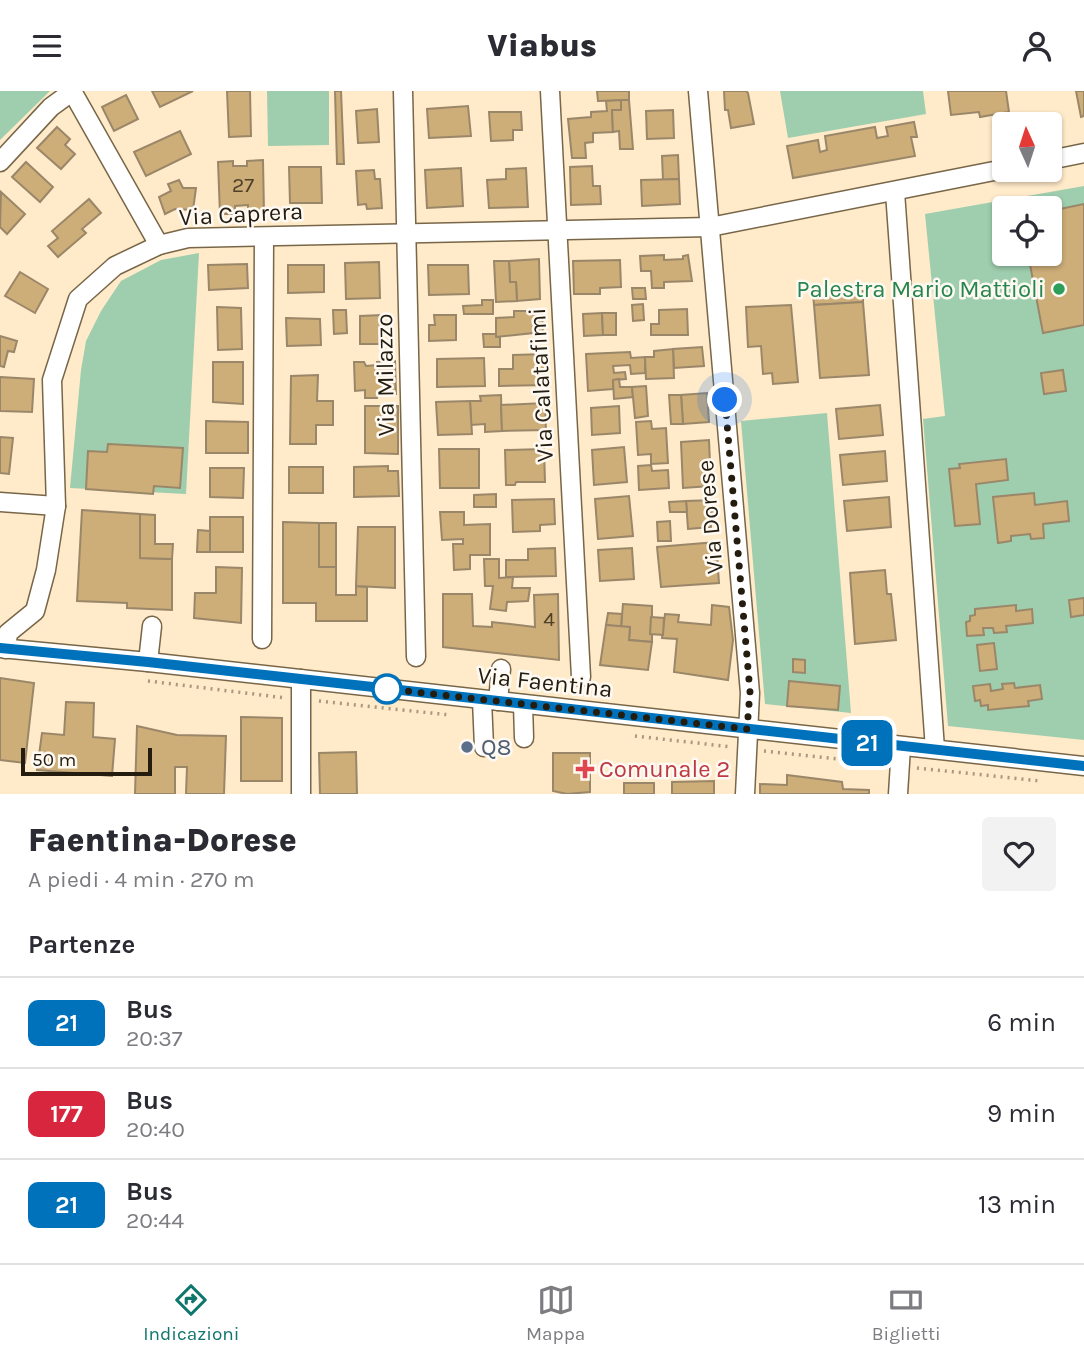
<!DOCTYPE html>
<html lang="it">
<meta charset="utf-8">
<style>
body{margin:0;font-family:Karla,sans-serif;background:#f2f2f3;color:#2b2b33;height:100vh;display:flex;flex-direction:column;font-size:26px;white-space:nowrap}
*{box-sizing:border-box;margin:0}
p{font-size:23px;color:#7c7c81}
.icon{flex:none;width:38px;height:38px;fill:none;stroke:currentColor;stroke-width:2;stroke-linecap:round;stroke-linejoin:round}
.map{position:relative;height:703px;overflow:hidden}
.sheet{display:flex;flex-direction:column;background:#fff;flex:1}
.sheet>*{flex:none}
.badge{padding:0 14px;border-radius:10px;font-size:24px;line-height:46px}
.needle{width:46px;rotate:357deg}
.controls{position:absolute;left:992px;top:21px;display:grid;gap:14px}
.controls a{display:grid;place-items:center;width:70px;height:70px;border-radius:7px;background:#fff;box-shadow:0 2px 5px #0004;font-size:35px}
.scale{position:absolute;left:21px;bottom:18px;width:131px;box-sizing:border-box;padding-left:7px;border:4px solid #231c0f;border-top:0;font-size:19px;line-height:24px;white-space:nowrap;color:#231c0f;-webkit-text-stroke:5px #fefaf3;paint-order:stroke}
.you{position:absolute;width:35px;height:35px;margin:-18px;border:5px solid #fff;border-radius:50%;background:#1a73e8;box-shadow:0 0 0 10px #1a73e833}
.map>.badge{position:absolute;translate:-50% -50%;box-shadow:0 0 0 4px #fff}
h2{padding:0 28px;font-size:26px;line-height:63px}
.round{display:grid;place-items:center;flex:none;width:74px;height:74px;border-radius:7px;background:#f2f2f3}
.summary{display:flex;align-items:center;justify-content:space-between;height:119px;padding:0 28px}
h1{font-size:33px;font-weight:800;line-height:52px}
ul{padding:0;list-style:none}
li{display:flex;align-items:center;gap:21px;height:91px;padding:0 28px;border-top:2px solid #e1e1e2}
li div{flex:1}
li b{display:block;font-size:26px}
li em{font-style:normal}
li .badge{min-width:77px;font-weight:700;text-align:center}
header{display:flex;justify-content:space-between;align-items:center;height:91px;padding:0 28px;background:#fff;font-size:32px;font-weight:800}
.tab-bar{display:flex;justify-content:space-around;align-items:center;height:98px;border-top:2px solid #e1e1e2;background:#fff;font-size:19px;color:#7c7c81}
.tab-bar a{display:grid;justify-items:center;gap:4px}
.tab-bar .current{color:#0f766e}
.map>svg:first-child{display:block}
</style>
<header><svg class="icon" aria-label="menu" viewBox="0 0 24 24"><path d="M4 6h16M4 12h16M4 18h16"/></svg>Viabus<svg class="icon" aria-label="person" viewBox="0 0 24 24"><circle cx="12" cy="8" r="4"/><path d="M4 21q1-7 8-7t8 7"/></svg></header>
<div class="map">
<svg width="1084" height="703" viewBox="0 0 1084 703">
<rect width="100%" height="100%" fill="#ffeac9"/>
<g fill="#9eceae" fill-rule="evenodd">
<polygon points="0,0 50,0 0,49"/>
<polygon points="267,0 329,0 329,54 268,55"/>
<polygon points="780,0 923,0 926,23 788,47"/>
<path d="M 1084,95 L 1084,649 L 948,635 L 923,328 L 945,325 L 925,123 ZM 1004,117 L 1050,117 L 1050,163 L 1004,163 Z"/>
<polygon points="199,162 186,403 70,397 81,279 86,250 101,220 121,190 161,169"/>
<polygon points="827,322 851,622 765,613 741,330"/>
</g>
<g fill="#cdad78" stroke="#9a8769" stroke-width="2">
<polygon points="152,0 193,0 160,16"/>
<polygon points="227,0 250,0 251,45 229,46"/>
<polygon points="335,0 341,0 344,73 337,73"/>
<polygon points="597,0 629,0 629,9 598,10"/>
<polygon points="724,0 746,0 748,2 754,33 731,37 728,19 725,19"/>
<polygon points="948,0 1006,0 1009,21 980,26 979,21 951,24"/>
<polygon points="1076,0 1084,0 1084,25 1081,26"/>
<polygon points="126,4 138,28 114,40 102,16"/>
<polygon points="621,9 621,19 612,19 613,41 593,42 593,51 585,52 586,67 572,67 568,28 591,26 591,21 607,20 606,10"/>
<polygon points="621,9 629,9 633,58 620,58 619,40 613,41 612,19 621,19"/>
<polygon points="468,15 471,45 429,47 427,18"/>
<polygon points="377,18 379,51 358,52 356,20"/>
<polygon points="673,19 674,47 647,48 646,20"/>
<polygon points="489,21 521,21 522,39 513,39 513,49 491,50"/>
<polygon points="914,31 917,46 911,46 915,65 793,87 787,55 818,49 820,61 827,59 825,45 875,36 877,47 888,45 886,36"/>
<polygon points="57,36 70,48 65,54 75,63 61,78 37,57"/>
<polygon points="180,40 191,63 146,85 134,61"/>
<polygon points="678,64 679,88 663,89 662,65"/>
<polygon points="263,69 264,122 248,122 248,114 235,115 235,123 220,123 218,71 233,70 233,75 247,75 247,70"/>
<polygon points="26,71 53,96 40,111 12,86"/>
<polygon points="592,75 593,95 600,95 601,113 571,114 570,76"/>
<polygon points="289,76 321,76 322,112 290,112"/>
<polygon points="461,77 463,115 427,117 425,79"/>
<polygon points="526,77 528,116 489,117 487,89 506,88 506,78"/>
<polygon points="374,79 375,88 380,88 382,117 367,118 366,113 358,114 356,80"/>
<polygon points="679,88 680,113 642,115 641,89"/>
<polygon points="179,89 183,97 196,97 193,119 175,118 165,123 159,106 171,100 168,93"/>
<polygon points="1,101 25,123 7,143 0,136"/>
<polygon points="89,108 101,122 82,138 86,142 58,166 48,155 58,147 52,140"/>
<polygon points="1084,113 1084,234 1043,242 1028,163 1050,163 1050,120"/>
<polygon points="664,164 664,169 683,168 683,165 688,164 692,190 664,191 664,197 652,197 651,180 641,180 640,165"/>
<polygon points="539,168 540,208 517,210 516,191 510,191 509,170"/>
<polygon points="620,169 621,196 600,197 600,203 574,203 573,170"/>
<polygon points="494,170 509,170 510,191 516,191 517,210 496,211"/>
<polygon points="379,171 380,207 346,208 345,172"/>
<polygon points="247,173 248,197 209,199 208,174"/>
<polygon points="288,174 324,174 324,201 288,202"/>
<polygon points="428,174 468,174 469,203 429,204"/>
<polygon points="20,181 48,198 35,222 5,205"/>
<polygon points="632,197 645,197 646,208 633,208"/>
<polygon points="863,200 863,211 814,214 813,203"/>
<polygon points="482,209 493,209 493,223 464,223 463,215 482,214"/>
<polygon points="863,211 869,284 820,287 814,214"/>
<polygon points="643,213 644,229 633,230 632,214"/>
<polygon points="791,214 798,291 773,293 772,282 763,283 761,255 748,256 746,216"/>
<polygon points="217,216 241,217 242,258 218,259"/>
<polygon points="687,218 688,244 651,244 651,233 659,233 659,219"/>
<polygon points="333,219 346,219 347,242 334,243"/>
<polygon points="514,220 542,220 543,241 496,246 496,227 514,226"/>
<polygon points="602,222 603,244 584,245 583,223"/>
<polygon points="602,222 616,222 616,244 603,244"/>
<polygon points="382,224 383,253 360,253 360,225"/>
<polygon points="434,224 456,224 456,249 429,250 429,234 435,234"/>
<polygon points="286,227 320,228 321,254 287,255"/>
<polygon points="483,243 496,243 496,246 500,246 500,256 484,256"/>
<polygon points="0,245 17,250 14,261 8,260 4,276 0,275"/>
<polygon points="702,256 704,275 674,277 673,258"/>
<polygon points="673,258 674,287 646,288 645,266 654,266 654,260"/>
<polygon points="630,261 631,267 645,266 645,282 631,283 630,274 613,275 614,282 625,281 626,288 613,289 613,298 588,300 586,263"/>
<polygon points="546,263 547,294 499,295 499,278 513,278 513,264"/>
<polygon points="484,267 485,295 437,296 437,268"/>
<polygon points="395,270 396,303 378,303 377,307 365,307 365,299 355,300 354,271 364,271 366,275 377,274 377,271"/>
<polygon points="213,271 243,271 243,313 213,311"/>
<polygon points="1063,279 1066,300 1044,303 1041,282"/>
<polygon points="318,284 317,310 333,310 333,334 316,334 316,353 290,353 291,285"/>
<polygon points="0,286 34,288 32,321 0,320"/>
<polygon points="619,288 620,296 632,296 633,306 614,308 613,289"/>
<polygon points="646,295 648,325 635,327 632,296"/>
<polygon points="707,302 709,331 683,333 681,304"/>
<polygon points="501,304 502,340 485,341 485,333 471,334 470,310 481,310 480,305"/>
<polygon points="669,304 681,304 683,333 671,333"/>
<polygon points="470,310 472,343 438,344 436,311"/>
<polygon points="545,312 546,339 502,340 501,314"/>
<polygon points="880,314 883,344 839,348 836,318"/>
<polygon points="365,315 398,315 398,363 365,362"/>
<polygon points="619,315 620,342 592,344 591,317"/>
<polygon points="206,330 248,331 248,362 206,362"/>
<polygon points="651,330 652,338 666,337 668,372 651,373 651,363 638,364 636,331"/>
<polygon points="0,346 13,347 9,383 0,382"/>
<polygon points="709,349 711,395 683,397 681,351"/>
<polygon points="108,353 183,357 180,397 154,395 153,403 86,398 88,360 107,361"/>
<polygon points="624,356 627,391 594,394 592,359"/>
<polygon points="439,358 479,358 479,397 440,397"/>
<polygon points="544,358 545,391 516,391 515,394 506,394 505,359"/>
<polygon points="885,360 887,390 843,394 840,364"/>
<polygon points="1006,368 1008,389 976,393 980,433 955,435 949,378 960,377 959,373"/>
<polygon points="651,374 652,380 668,379 669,397 639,399 638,375"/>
<polygon points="388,375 388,380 398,380 399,405 354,406 354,376"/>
<rect x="289" y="376" width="34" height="26"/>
<polygon points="210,377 244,377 243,407 210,406"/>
<polygon points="1034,402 1035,414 1067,410 1069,430 1043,433 1044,447 1031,448 1030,443 1011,445 1011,450 998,452 993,406"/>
<polygon points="496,403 496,416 474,416 474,404"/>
<polygon points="629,405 633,445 598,448 595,408"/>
<polygon points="889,406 891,436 847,440 844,410"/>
<polygon points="554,408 555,433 540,434 540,440 513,441 512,409"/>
<polygon points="715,409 716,420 710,421 711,436 688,438 686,410"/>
<polygon points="686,410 687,421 670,421 669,411"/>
<polygon points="82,419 140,423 140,467 172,468 172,519 127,517 127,512 77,510"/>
<polygon points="440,421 464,421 464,434 490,433 490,464 470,464 470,478 454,479 453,453 463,453 463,448 442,449"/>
<polygon points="140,423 155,424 155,453 173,453 172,468 140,467"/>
<rect x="210" y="426" width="33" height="35"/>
<polygon points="670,430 671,450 658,450 657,431"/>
<polygon points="283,431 319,432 319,476 336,476 336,504 356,504 356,495 367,496 367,530 316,530 316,512 283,512"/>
<rect x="319" y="432" width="17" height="44"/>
<polygon points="358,436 395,436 395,497 356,495"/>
<polygon points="198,439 210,440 210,461 197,461"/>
<polygon points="716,451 719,492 661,496 657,456"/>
<polygon points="555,457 556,485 506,486 506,469 528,469 528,458"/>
<polygon points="632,457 634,488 600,490 598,459"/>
<polygon points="484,468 499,468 499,487 513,486 512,497 530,497 528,510 507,511 506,520 490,518 493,495 485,495"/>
<polygon points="216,476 242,477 241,532 194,527 195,502 216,502"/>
<polygon points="885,479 887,503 891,503 896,549 855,553 850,482"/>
<polygon points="443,503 472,503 473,535 492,536 492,531 535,536 534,504 558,503 559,569 443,556"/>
<polygon points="1084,507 1084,524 1071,526 1069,509"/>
<polygon points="623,513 652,515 652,551 629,549 630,536 621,536"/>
<polygon points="712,514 729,516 733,549 728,589 674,581 677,548 662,547 665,523 679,524 678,531 711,534"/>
<polygon points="1016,514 1016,520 1032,518 1033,532 1006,535 1007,541 994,542 993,537 983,537 984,544 967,545 966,531 970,530 970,525 975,524 975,518"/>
<polygon points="608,522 622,523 621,536 606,534"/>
<polygon points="651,526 664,527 663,544 650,543"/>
<polygon points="606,534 630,536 629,549 652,551 648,579 600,574"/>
<polygon points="994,552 997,578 980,580 977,554"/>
<polygon points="793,568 805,569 805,582 793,581"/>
<polygon points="0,587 34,592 25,672 0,669"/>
<polygon points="789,590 840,595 838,619 787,615"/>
<polygon points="1014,592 1015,597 1040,594 1042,608 1028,610 1029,615 988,619 988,614 981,615 980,609 975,610 973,595 990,593 991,600 1003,598 1002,593"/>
<polygon points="66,611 94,612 93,646 115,648 112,685 37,679 42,642 64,644"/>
<polygon points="241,626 282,627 282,690 241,690"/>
<polygon points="137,635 177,644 226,645 224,703 186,703 187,676 175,676 175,703 135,703"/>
<polygon points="356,661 357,703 320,703 319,662"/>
<polygon points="553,662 590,662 590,701 567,703 553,700"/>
<polygon points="787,684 842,691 843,698 869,699 869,703 760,703 760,693 787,694"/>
<polygon points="714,690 714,703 672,703 672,691"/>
<rect x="624" y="692" width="30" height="11"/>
</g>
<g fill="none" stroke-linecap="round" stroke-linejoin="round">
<defs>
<g id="minor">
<polyline points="72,0 159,154"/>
<polyline points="403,0 416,566"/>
<polyline points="550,0 581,586"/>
<polyline points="698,0 750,602 745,703"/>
<polyline points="1050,69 1084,62"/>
<polyline points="0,71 51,16 73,0"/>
<polyline points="895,101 935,658"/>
<polyline points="0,411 56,415"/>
<polyline points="262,548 264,146"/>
<polyline points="0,557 148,571 1084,675"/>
<polyline points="6,558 8,542 35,520 46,479 56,415 52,289 78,208 115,175 159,154 188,147 710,136 1004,78"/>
<polyline points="148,571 152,535"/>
<polyline points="301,588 301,703"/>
<polyline points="482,609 484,656"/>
<polyline points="498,610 501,578"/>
<polyline points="523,613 524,647"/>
<polyline points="898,703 901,656"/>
</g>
</defs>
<use href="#minor" stroke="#786648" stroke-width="21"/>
<g stroke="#a8987f" stroke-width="3.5" stroke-dasharray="2 5" stroke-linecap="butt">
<polyline points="148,590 286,607"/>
<polyline points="319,610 450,624"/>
<polyline points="635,645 732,656"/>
<polyline points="764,660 885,673"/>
<polyline points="917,677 1041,690"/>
</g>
<use href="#minor" stroke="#fff" stroke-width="18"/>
</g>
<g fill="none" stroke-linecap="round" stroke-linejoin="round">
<defs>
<polyline id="line" points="0,557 148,571 1084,675"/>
</defs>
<use href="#line" stroke="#fff" stroke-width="16"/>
<use href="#line" stroke="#0072bc" stroke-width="10"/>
<polyline stroke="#231c0f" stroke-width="7" stroke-dasharray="0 12.6" points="387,598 379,597 747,638 750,601 725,309"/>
</g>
<circle fill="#2e9e5b" stroke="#fefaf3" stroke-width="2.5" cx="1059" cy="198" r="7"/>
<circle fill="#fff" stroke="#0072bc" stroke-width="3.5" cx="387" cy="598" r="14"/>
<circle fill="#5c6f8a" stroke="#fefaf3" stroke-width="2.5" cx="467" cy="656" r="7"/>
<path fill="#e0444e" stroke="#fefaf3" stroke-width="2.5" d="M581.5 667.5h7v7h7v7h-7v7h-7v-7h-7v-7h7z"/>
<g text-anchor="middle" stroke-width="5" stroke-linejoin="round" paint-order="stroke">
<g font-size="21" fill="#4e4029">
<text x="243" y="101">27</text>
<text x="549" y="535">4</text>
</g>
<g font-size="24" fill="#231c0f" stroke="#fefaf3">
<text transform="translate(241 123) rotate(-3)" y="8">Via Caprera</text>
<text transform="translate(385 284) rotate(-91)" y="8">Via Milazzo</text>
<text transform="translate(541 294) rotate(-93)" y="8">Via Calatafimi</text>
<text transform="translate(710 426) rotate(-95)" y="8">Via Dorese</text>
<text transform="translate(545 591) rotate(6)" y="8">Via Faentina</text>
</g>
<g font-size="24" fill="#27864d" stroke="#fefaf3" text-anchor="end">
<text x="1045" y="206">Palestra Mario Mattioli</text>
</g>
<g font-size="24" fill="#4e5e75" stroke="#fefaf3" text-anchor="start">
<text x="481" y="664">Q8</text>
</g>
<g font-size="24" fill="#be3a42" stroke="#fefaf3" text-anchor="start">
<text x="599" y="686">Comunale 2</text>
</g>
</g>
</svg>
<div class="controls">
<a><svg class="needle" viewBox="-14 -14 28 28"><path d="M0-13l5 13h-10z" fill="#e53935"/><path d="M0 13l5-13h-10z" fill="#7c7c81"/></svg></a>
<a><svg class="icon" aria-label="locate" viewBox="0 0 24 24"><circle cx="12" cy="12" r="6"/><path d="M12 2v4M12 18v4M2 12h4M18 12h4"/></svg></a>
</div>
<div class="scale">50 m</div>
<div class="you" style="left:725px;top:309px"></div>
<b class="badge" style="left:867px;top:652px;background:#0072bc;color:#fff">21</b>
</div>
<section class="sheet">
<div class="summary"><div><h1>Faentina-Dorese</h1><p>A piedi · 4 min · 270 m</p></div><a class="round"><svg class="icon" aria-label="heart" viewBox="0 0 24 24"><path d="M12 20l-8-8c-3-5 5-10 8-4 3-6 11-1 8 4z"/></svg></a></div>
<h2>Partenze</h2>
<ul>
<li><span class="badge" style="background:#0072bc;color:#fff">21</span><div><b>Bus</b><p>20:37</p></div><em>6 min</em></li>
<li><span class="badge" style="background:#d7263d;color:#fff">177</span><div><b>Bus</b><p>20:40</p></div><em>9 min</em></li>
<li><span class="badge" style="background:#0072bc;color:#fff">21</span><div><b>Bus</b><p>20:44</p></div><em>13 min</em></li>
</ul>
</section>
<nav class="tab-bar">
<a class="current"><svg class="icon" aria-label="directions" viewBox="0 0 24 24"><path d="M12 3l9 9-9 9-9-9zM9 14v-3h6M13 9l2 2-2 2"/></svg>Indicazioni</a>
<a><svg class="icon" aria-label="map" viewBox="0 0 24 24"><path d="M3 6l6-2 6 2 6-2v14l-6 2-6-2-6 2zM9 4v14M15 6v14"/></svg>Mappa</a>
<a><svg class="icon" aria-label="tickets" viewBox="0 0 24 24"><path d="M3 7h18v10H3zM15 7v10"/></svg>Biglietti</a>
</nav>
